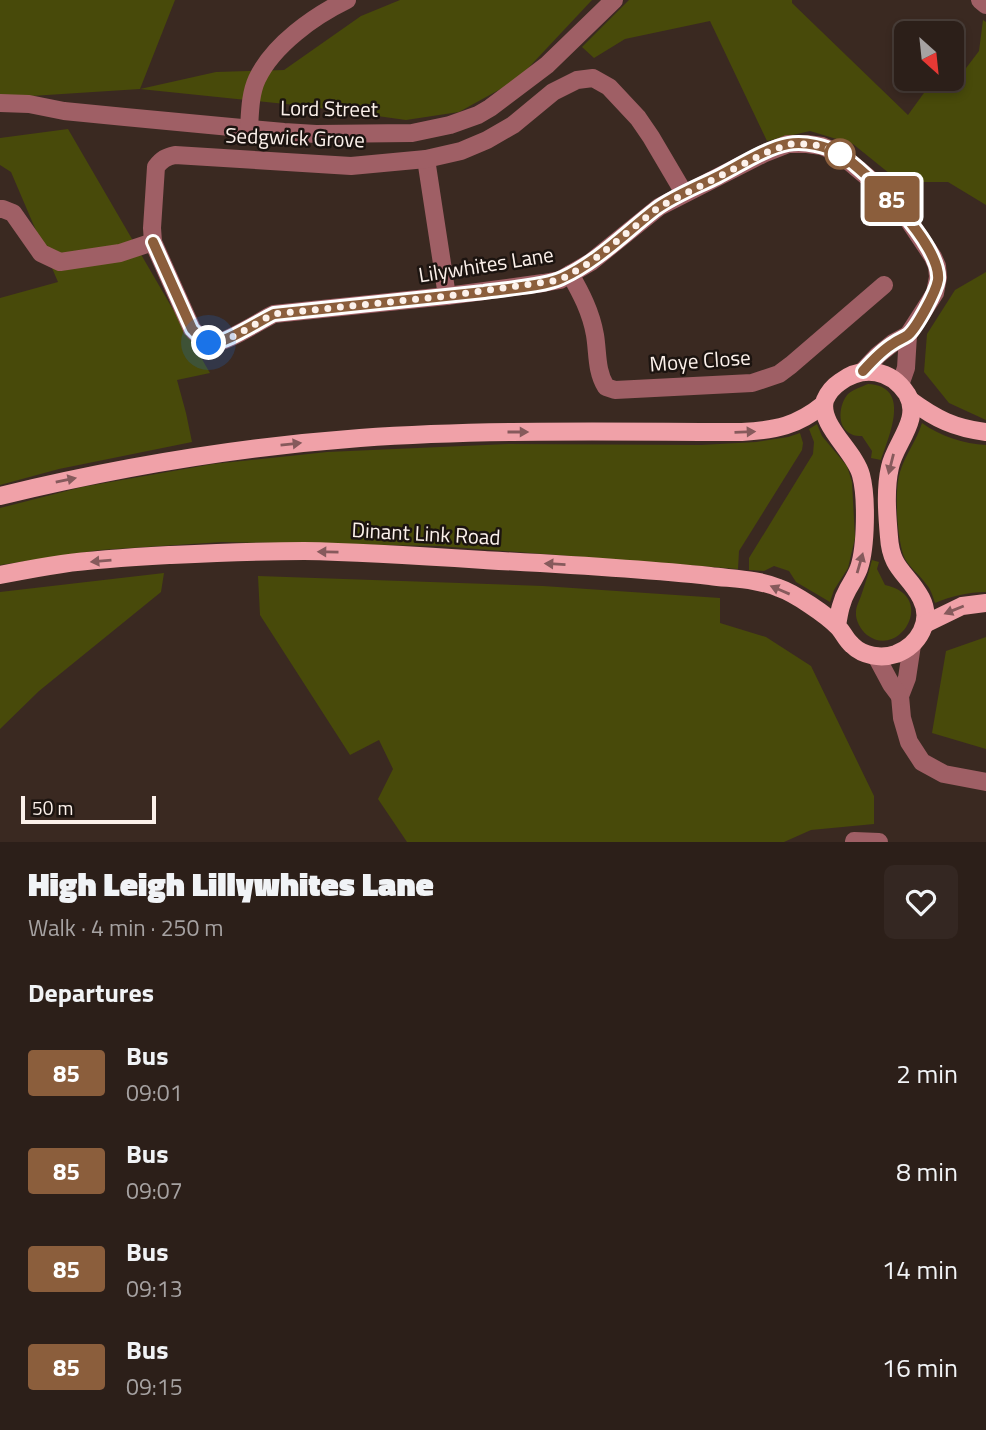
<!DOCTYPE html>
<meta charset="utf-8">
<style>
body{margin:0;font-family:"Titillium Web",sans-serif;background:#342722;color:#f1f3f6;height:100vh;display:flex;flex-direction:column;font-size:26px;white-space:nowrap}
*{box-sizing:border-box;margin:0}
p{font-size:23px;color:#a6a2a2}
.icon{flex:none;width:38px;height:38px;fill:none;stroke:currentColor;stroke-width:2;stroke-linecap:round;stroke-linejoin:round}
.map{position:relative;height:842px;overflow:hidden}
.details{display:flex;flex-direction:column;background:#2c1f19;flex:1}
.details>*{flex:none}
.badge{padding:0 14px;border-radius:5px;font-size:24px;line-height:46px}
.needle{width:46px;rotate:153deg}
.controls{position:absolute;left:894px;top:21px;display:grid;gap:14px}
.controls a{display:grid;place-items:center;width:70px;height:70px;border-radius:10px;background:#2c1f19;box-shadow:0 4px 10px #0003,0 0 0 2px #483d38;font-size:35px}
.scale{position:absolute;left:21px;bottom:18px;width:135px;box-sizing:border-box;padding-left:7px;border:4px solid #fcf1eb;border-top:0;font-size:19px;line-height:24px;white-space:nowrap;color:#fcf1eb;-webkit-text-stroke:5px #1c1410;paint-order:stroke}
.you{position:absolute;width:35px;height:35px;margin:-18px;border:5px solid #fff;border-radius:50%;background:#1a73e8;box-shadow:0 0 0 10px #1a73e833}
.map>.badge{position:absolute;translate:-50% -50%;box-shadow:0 0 0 4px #fff}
h2{padding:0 28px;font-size:26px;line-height:63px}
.round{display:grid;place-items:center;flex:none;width:74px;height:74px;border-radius:10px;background:#342722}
.headline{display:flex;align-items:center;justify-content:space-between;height:119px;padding:0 28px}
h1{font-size:33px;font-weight:800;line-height:52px}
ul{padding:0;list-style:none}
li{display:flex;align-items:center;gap:21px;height:98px;padding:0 28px}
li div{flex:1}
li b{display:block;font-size:26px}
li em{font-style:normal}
li .badge{min-width:77px;font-weight:700;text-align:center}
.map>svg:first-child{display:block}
</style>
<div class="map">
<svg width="986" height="842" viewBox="0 0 986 842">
<rect width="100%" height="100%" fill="#3a2921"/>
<g fill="#484a0a">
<polygon points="0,0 175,0 140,89 216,72 284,70 361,16 400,0 592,0 517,80 459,112 406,120 305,106 140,89 0,98"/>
<polygon points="629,0 792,0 792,3 908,115 934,79 952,79 952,77 957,80 979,51 983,20 986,22 986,205 948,182 900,182 853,144 810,131 767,141 710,21 625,39 594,58 582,47"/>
<polygon points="68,129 210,373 177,380 186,413 192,442 59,469 0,485 0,298 58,282 11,172 0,165 0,138"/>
<polygon points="986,272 986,420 949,403 924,372 927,334 955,290"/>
<path d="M 868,384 C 912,386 889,436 881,460 L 871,458 L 872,451 L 862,436 C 859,436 854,436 851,434 C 836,427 839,404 848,394 C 854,389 861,387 868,384 Z"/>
<path d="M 922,423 C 940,436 964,444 986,445 L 986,592 C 968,592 952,596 935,603 C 933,597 931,589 926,584 C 920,575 911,569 905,559 C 897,542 894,490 900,472 C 905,455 917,440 922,423 Z"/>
<polygon points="817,424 822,436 847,466 852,482 855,538 848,568 834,590 830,602 796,582 789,571 774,566 764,571 749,570 749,558 813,454 814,442 809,429"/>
<polygon points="800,433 803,443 802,450 739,551 738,569 439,546 222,542 100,550 0,565 0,508 82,487 213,464 327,452 508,444 701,445 756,442 788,437"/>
<path d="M 872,560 L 879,562 L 877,569 L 885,585 C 938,596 900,660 867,635 C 861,630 855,620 856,612 C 856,607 859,601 861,596 C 865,584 869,572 872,560 Z"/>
<polygon points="164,573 161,592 39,691 0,729 0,592"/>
<polygon points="258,576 543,586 720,598 720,623 766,637 811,666 874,796 874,824 811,830 784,842 407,842 378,799 393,769 379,740 350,755 260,615"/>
<polygon points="986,637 986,749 932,733 946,651"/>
</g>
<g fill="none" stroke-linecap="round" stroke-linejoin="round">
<g stroke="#9f5f65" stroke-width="18">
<polyline points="980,0 986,5"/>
<polyline points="0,103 29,104 64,111 125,117 284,132 316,134 412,133 450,125 478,115 490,108 547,65 614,0"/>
<path d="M 249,129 C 250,113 250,94 257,79 C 273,45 314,16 347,0"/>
<polyline points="426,159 447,296"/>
<path d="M 684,193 L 651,137 L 638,118 L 609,87 L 593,78 L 577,80 L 553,92 L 513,125 L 487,140 L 461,151 L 426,159 L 351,166 L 175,155 C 166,157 162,159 156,167 L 152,228 L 153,242 L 192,329 C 197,334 203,341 210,343 C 222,346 261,320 274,314 L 447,296 L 543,283 L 560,280 L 591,262 L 659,207 L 765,153 L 788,144 L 807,144 L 822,146 L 840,154 L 883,190 L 901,209 L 933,257 L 937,266 L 938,277 L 935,293 L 908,335 L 893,343 L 878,355 L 863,371"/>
<polyline points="0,209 3,209 13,213 41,253 60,262 120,253 153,242"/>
<path d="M 570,274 C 581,293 591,312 595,335 C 598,353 596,371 606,387 L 615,390 L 752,383 L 779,374 L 791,365 L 884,285"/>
<polyline points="900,385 906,368 908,335"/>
<polyline points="912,645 907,678 900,696 902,718 909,742 922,762 944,774 986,782"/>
<polyline points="876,656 891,684 900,696"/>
<polyline points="854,841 879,842"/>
</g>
<g stroke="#f0a1a8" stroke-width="18">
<path d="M 910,400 C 936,419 954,428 986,432"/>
<path d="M 0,496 C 119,467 239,447 360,438 C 487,429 615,432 742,432 C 776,430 797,426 824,404"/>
<path d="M 0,575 C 20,571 41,567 62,564 C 98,559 135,557 171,555 C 215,553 259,551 304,551 C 364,552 424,556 484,560 C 559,564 635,568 710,576 C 733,579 758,579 779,588 C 794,593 827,615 838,627 C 843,632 846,640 852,645 C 863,656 881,659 896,654 C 919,645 933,621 921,598 C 908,573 891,570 889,537 C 887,514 885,489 890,467 C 895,443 922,419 907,394 C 891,369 863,365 840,382 C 834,386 828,393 825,400 C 818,425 855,451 861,475 C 867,497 866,547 859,568 C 856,576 852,582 848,589 C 841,601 839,613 837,626"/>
<polyline points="925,624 962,606 986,603"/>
</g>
</g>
<defs><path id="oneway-solid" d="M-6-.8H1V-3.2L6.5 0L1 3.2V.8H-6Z" transform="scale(1.75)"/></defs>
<g fill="#865a5c">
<use href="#oneway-solid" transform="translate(518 432)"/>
<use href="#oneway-solid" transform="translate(745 432) rotate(-2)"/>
<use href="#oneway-solid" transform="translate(291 444) rotate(-6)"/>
<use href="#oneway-solid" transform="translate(891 464) rotate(104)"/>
<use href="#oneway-solid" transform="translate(66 480) rotate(-12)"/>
<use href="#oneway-solid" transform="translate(328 552) rotate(-179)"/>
<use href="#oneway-solid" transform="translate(101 561) rotate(175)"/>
<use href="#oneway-solid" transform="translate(860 563) rotate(-74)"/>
<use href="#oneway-solid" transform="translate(555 564) rotate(-177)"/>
<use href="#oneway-solid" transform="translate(780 590) rotate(-157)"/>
<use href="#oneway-solid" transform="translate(954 610) rotate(158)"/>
</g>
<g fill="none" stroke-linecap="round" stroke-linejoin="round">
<defs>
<path id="line" d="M 153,242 L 192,329 C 197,334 203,341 210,343 C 221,346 261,320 274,314 C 344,307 414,300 484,292 C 504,289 546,286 562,278 C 597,262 625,233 656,209 C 674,196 697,187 717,177 C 737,167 766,148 788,144 C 805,141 826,146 840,154 C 868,172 942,246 938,280 C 936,292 917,327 908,335 C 904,338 898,340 894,343 C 882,350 872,361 863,371"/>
</defs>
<use href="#line" stroke="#fff" stroke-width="16"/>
<use href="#line" stroke="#8b5e3c" stroke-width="10"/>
<path stroke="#fcf1eb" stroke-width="7" stroke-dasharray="0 12.6" d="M 209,343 C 226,345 256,322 274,314 L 447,296 L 560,280 L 591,262 L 659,207 L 765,153 L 789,144 L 807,144 L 822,146 L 840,154"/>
</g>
<circle fill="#fff" stroke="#8b5e3c" stroke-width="3.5" cx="840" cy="154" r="14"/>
<g text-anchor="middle" stroke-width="5" stroke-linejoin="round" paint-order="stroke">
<g font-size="21" fill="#fcf1eb" stroke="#1c1410">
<text transform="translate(329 109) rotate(1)" y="7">Lord Street</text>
<text transform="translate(295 138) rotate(2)" y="7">Sedgwick Grove</text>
<text transform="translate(486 265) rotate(-9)" y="7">Lilywhites Lane</text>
<text transform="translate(700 361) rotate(-4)" y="7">Moye Close</text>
<text transform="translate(426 534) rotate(3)" y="7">Dinant Link Road</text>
</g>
</g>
</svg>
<div class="controls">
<a><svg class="needle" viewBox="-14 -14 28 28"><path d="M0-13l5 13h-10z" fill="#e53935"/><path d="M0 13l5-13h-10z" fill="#a6a2a2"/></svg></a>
</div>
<div class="scale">50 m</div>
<div class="you" style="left:209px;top:343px"></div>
<b class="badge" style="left:892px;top:199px;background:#8b5e3c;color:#fff">85</b>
</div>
<section class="details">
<div class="headline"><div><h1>High Leigh Lillywhites Lane</h1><p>Walk · 4 min · 250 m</p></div><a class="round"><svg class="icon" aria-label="heart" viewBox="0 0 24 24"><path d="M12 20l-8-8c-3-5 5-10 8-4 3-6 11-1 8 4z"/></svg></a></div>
<h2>Departures</h2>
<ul>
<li><span class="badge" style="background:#8b5e3c;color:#fff">85</span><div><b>Bus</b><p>09:01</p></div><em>2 min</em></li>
<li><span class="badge" style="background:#8b5e3c;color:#fff">85</span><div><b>Bus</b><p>09:07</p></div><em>8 min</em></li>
<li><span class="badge" style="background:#8b5e3c;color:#fff">85</span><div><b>Bus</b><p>09:13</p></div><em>14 min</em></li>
<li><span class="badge" style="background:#8b5e3c;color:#fff">85</span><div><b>Bus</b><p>09:15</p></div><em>16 min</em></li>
</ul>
</section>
